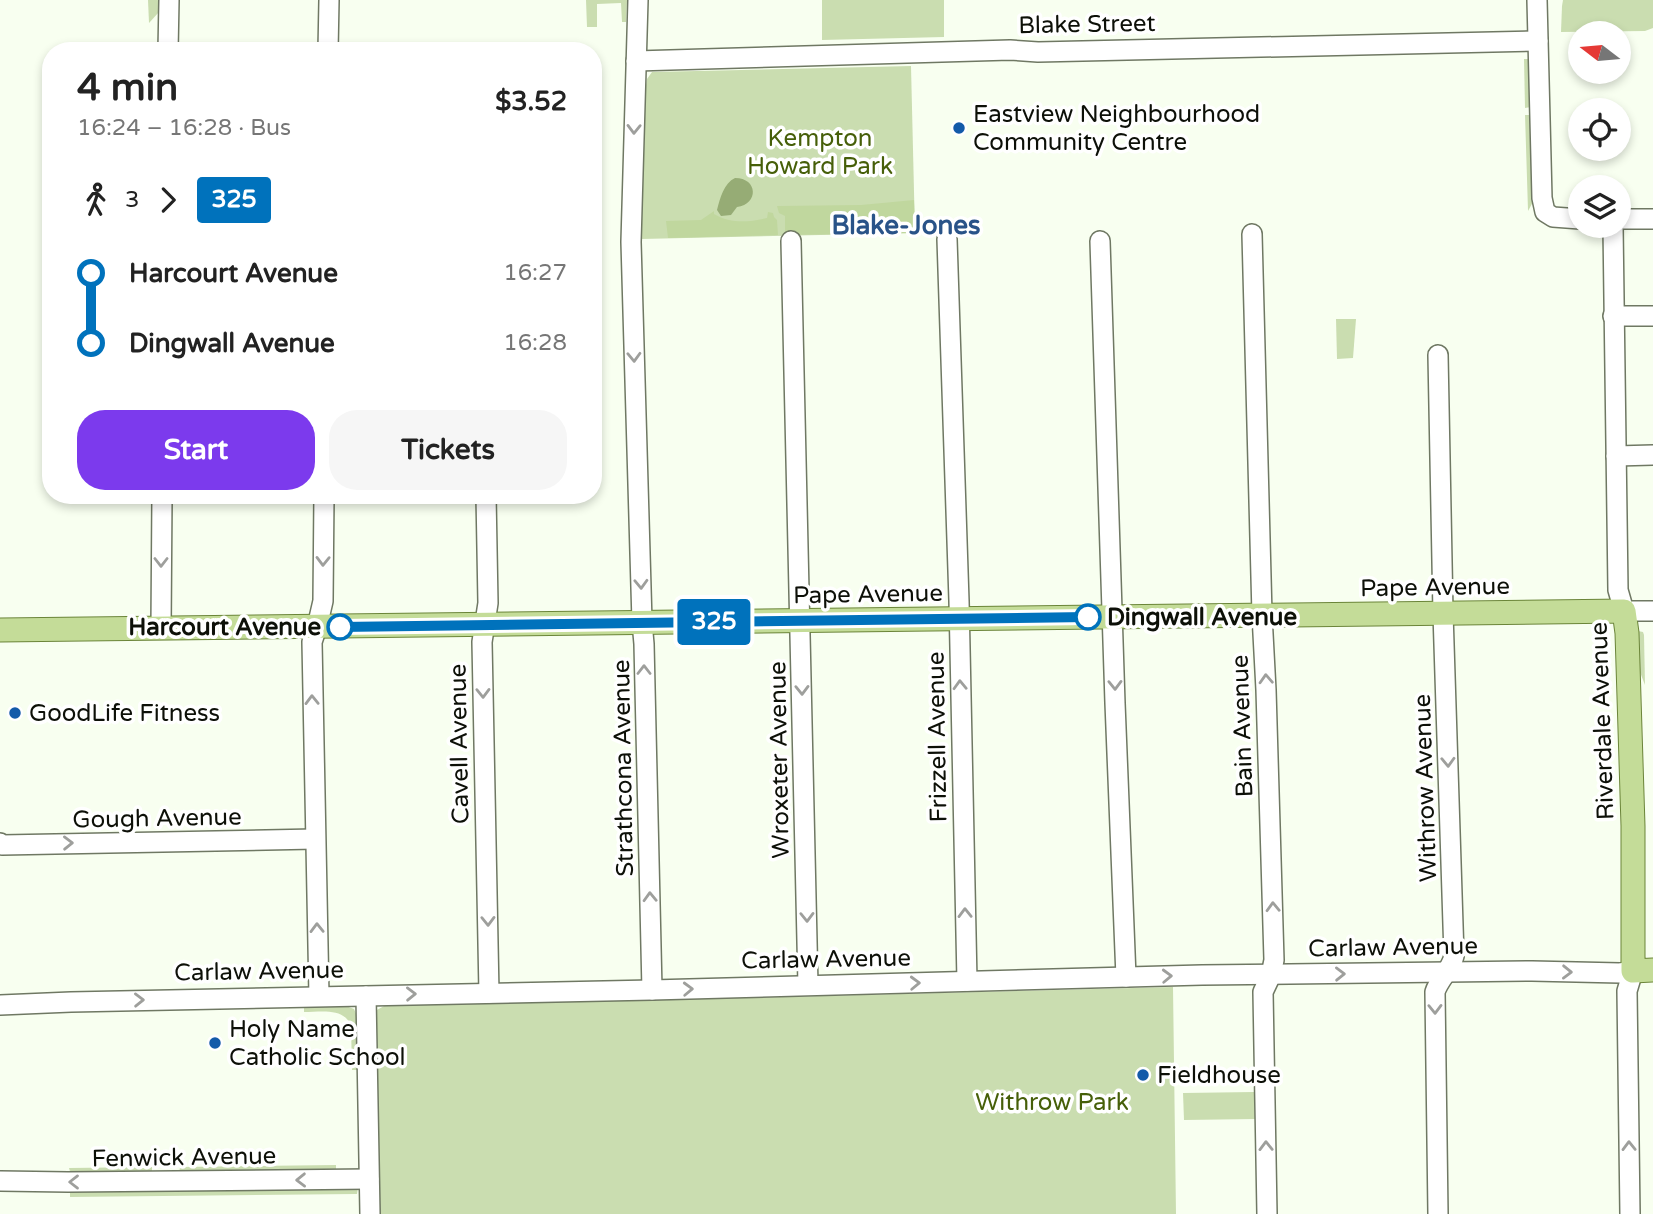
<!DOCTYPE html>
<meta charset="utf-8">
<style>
body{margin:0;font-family:"Varela Round",sans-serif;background:#f6f6f6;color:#222;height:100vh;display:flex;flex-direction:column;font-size:26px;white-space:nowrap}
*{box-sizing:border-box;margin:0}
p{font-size:23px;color:#767676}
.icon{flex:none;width:38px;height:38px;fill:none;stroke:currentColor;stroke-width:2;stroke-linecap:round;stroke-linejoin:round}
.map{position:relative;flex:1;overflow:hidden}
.side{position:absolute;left:42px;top:42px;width:560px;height:462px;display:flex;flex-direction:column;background:#fff;border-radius:28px;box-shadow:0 4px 10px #0003}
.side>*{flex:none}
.badge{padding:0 14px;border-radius:5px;font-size:24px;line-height:46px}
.needle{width:46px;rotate:286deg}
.fabs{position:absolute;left:1568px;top:21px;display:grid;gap:14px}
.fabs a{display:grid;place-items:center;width:63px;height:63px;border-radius:50%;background:#fff;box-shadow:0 4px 10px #0003;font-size:35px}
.map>.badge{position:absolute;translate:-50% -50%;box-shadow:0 0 0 4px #fff}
.legs{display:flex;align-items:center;gap:10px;height:77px;padding:0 35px;font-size:23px}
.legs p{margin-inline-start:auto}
.overview{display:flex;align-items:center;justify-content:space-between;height:119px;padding:0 35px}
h1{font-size:38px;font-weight:800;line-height:52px}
.action{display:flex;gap:14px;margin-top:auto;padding:14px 35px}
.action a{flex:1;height:80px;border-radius:28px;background:#7c3aed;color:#fff;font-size:28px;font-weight:800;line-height:80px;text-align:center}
.action a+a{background:#f6f6f6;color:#222}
ul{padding:0 35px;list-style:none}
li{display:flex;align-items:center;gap:24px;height:70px;font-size:26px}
li i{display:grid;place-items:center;width:10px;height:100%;margin:0 9px;background:currentColor}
li i::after{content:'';width:18px;height:18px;margin:-9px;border:5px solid;border-radius:50%;background:#fff}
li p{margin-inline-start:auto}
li:first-child i{background:linear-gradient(#0000 50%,currentColor 0)}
li:last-child i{background:linear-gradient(currentColor 50%,#0000 0)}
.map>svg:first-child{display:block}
</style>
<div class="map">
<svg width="1653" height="1214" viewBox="0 0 1653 1214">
<rect width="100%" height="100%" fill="#f8fff0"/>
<g fill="#caddb0">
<polygon points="148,0 159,0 159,12 149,23"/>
<polygon points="586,0 627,0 626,22 622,22 621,3 597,4 597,27 587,27"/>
<polygon points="822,0 944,0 944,37 822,40"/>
<polygon points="1563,0 1653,0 1653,28 1645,31 1561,32 1562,6"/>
<polygon points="1524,59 1530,59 1531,107 1525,108"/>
<polygon points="911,66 915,233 641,239 645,91 647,79 652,72"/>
<polygon points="1525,115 1532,115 1533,202 1528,211"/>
<polygon points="1336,319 1356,319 1353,358 1337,359"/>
<polygon points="1638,631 1643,632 1644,635 1645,685 1638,667"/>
<polygon points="1173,987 1176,1214 377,1214 375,1011 386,1005 659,1000"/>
<path d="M 346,1006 L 354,1009 L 357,1016 L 358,1070 L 352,1070 L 351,1026 C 344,1007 321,1012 304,1012 L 304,1007 Z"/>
<polygon points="1254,1092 1255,1119 1184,1120 1183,1093"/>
<polygon points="336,1165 336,1172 179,1174 180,1167"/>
<polygon points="152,1167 152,1174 71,1175 69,1168"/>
<polygon points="358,1187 357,1194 70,1197 70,1189"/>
</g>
<g fill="#c0d79e">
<polygon points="914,200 915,233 785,235 785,216 779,213 777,206 861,205"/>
<path d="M 714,211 L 714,214 C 731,224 749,222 767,218 L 768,212 L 773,213 L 774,217 L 777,220 L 778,235 L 668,238 L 666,221 L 701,220 Z"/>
</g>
<path fill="#96ac75" d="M 735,178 C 758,178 759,204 737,207 L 731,215 L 721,216 L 717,210 C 720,198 724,183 735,178 Z"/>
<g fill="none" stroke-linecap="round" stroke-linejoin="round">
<defs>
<g id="minor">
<polyline points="638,0 631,242 642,622 644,644 652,990"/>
<polyline points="1537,0 1542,198 1545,212 1553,217 1580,219"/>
<polyline points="168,51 169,0"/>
<polyline points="328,51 329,0"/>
<polyline points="636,61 1010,50 1038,52 1538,41"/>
<polyline points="1619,219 1653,219"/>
<polyline points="1613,226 1618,590 1624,611 1653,611"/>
<polyline points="1252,234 1262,615 1266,690 1274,960 1271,975 1263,992 1267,1214"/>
<polyline points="947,239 959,601 967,981"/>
<polyline points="791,241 808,985"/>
<polyline points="1100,241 1115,703 1126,977"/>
<polyline points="1613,316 1653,316"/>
<path d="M 1438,355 L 1443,613 L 1454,956 C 1451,970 1439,979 1435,992 L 1438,1214"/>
<polyline points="1616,456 1653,455"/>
<polyline points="486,495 488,603 482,642 489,993"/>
<polyline points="161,628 162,495"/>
<polyline points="0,843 2,845 315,839"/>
<polyline points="319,996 312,642 317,627 323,601 324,495"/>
<polyline points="366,996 370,1214"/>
<polyline points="0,1005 71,1002 652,990 1202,975 1532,971 1620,973 1633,971 1627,991 1630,1214"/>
<polyline points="0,1181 68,1182 369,1179"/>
</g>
<polyline id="major" points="0,630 1624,611 1627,633 1633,826 1633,971 1653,970"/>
</defs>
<use href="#minor" stroke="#6f7863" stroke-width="22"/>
<use href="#major" stroke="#6b8539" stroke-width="25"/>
<use href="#minor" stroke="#fff" stroke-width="19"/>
<use href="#major" stroke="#c4dc98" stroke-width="23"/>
</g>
<defs><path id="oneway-chevron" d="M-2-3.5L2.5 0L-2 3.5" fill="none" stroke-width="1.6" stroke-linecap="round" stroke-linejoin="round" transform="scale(1.75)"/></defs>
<g stroke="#9e9f9c">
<use href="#oneway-chevron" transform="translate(634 129) rotate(91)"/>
<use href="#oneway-chevron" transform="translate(634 357) rotate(88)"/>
<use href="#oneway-chevron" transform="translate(323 561) rotate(91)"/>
<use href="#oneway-chevron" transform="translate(161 562) rotate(90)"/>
<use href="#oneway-chevron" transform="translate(641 584) rotate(88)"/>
<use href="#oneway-chevron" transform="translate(644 670) rotate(-90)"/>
<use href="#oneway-chevron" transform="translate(1266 679) rotate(-93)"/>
<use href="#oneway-chevron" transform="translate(960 685) rotate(-92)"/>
<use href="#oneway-chevron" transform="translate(1115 685) rotate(89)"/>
<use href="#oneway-chevron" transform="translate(802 690) rotate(89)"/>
<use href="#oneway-chevron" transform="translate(483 693) rotate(89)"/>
<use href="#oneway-chevron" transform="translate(312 700) rotate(-91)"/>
<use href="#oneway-chevron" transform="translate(1448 762) rotate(88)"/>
<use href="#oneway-chevron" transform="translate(68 843) rotate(-1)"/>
<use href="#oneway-chevron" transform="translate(650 897) rotate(-92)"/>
<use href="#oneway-chevron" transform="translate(1273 907) rotate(-92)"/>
<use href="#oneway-chevron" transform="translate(965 913) rotate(-91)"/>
<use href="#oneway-chevron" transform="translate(807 917) rotate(89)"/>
<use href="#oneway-chevron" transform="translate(488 921) rotate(89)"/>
<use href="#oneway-chevron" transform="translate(317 928) rotate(-91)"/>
<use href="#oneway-chevron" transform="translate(1567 972) rotate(1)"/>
<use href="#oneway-chevron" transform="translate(1340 974) rotate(-1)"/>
<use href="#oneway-chevron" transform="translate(1167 976) rotate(-2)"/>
<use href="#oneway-chevron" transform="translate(915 983) rotate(-2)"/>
<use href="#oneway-chevron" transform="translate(688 989) rotate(-2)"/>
<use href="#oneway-chevron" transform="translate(411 994) rotate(-1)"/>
<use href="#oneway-chevron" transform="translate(139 1000) rotate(-1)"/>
<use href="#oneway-chevron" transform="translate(1435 1009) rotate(89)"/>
<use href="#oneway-chevron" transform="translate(1266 1146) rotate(-91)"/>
<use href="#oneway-chevron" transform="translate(1629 1146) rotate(-91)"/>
<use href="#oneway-chevron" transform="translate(301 1180) rotate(179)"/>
<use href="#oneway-chevron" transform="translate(74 1182) rotate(180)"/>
</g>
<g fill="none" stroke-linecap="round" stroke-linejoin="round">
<defs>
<polyline id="line-1" points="340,627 1088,617"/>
</defs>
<use href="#line-1" stroke="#fff" stroke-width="16"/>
<use href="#line-1" stroke="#0072bc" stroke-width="10"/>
</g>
<g fill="#135aa9" stroke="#fff" stroke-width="2.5">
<circle cx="959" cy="128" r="7"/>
<circle cx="15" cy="713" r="7"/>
<circle cx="215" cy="1043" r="7"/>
<circle cx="1143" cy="1075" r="7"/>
</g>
<g fill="#fff" stroke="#0072bc" stroke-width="3.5">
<circle cx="1088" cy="617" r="12"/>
<circle cx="340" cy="627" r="12"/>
</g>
<g text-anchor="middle" stroke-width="7" stroke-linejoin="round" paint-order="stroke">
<g font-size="24" fill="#0d1008" stroke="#fff">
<text transform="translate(1087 24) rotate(-1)" y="8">Blake Street</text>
<text transform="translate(1435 587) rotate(-1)" y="8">Pape Avenue</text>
<text transform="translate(868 594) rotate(-1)" y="8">Pape Avenue</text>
<text transform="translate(1602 721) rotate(-92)" y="8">Riverdale Avenue</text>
<text transform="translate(1242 726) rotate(-92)" y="8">Bain Avenue</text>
<text transform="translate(937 737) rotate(-91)" y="8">Frizzell Avenue</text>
<text transform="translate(459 744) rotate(-91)" y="8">Cavell Avenue</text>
<text transform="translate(779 760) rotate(-91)" y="8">Wroxeter Avenue</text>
<text transform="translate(623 768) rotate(-91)" y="8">Strathcona Avenue</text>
<text transform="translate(1425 788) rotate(-92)" y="8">Withrow Avenue</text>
<text transform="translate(157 818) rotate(-1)" y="8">Gough Avenue</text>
<text transform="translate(1393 947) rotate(-1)" y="8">Carlaw Avenue</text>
<text transform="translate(826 959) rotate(-1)" y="8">Carlaw Avenue</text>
<text transform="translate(259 971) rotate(-1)" y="8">Carlaw Avenue</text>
<text transform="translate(184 1157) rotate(-1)" y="8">Fenwick Avenue</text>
</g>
<g font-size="24" fill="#0d1008" stroke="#fff" text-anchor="start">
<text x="973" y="122">Eastview Neighbourhood<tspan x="973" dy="28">Community Centre</tspan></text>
<text x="29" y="721">GoodLife Fitness</text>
<text x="229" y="1037">Holy Name<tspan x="229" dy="28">Catholic School</tspan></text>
<text x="1157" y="1083">Fieldhouse</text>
</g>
<g font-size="24" fill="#465f09" stroke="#fff">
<text x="820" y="146">Kempton<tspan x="820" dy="28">Howard Park</tspan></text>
<text x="1052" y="1110">Withrow Park</text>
</g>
<g font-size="24" font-weight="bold" fill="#0d1008" stroke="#fff" text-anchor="start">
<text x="1107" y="625">Dingwall Avenue</text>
<text x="321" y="635" text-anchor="end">Harcourt Avenue</text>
</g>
<g font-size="26" font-weight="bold" fill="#295388" stroke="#fff">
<text x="906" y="234">Blake-Jones</text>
</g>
</g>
</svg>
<div class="fabs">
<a><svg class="needle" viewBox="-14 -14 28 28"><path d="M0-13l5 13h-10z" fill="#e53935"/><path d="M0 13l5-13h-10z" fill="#767676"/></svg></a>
<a><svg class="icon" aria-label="locate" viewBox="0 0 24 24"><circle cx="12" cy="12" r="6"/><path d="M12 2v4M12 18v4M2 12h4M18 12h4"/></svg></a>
<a><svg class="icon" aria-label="layers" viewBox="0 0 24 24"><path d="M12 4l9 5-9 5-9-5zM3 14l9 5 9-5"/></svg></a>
</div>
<b class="badge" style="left:714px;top:622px;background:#0072bc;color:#fff">325</b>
<section class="side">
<div class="overview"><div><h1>4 min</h1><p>16:24 – 16:28 · Bus</p></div><b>$3.52</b></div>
<div class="legs"><svg class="icon" aria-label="walk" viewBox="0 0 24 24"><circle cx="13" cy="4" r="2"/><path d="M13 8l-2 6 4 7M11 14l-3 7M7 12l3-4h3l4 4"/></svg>3<svg class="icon" aria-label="forward" viewBox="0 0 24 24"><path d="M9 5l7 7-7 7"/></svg><b class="badge" style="background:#0072bc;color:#fff">325</b></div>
<ul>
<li><i style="color:#0072bc"></i><b>Harcourt Avenue</b><p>16:27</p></li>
<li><i style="color:#0072bc"></i><b>Dingwall Avenue</b><p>16:28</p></li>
</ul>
<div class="action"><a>Start</a><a>Tickets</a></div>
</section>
</div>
